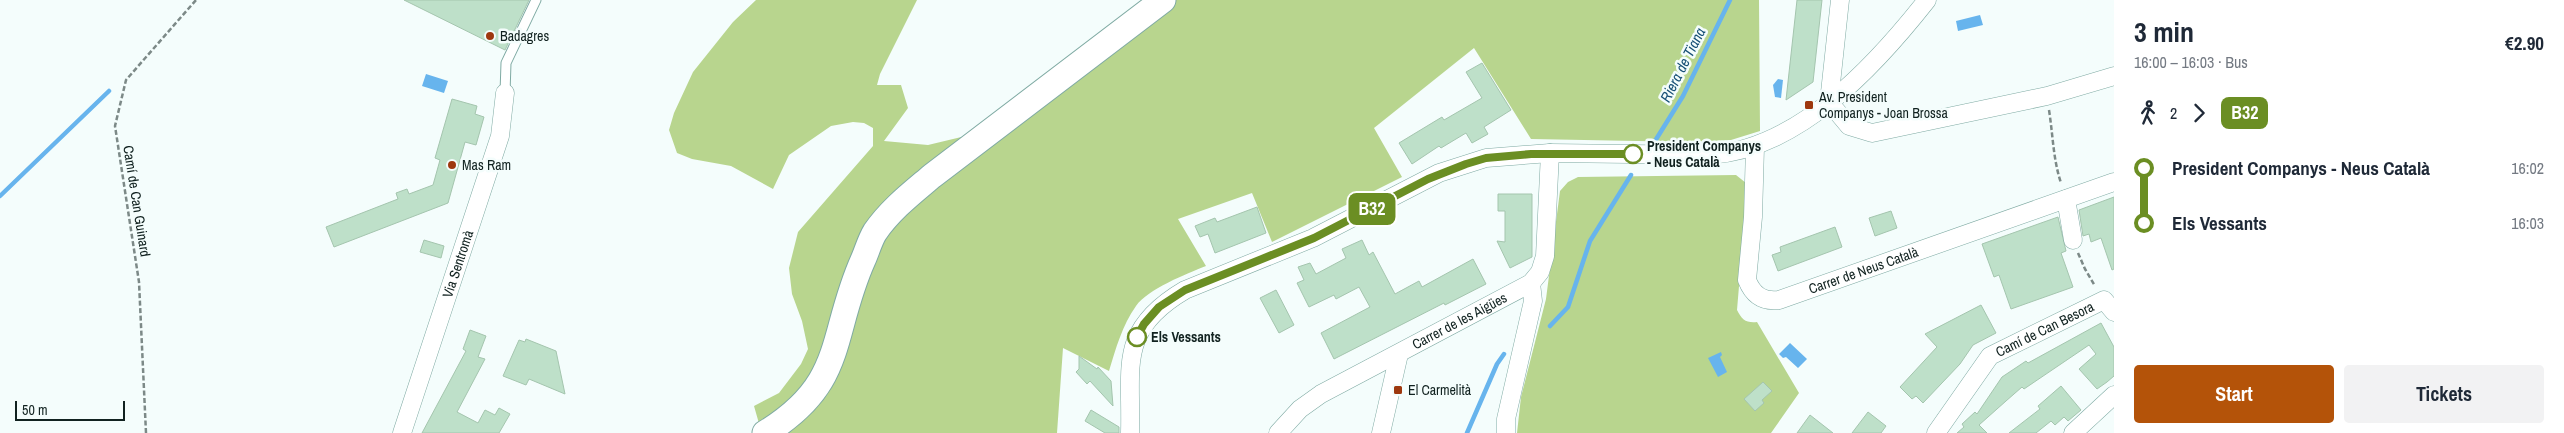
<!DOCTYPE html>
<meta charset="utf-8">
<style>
body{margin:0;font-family:"Archivo Narrow",sans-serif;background:#f2f2f3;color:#1f2937;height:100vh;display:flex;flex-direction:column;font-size:19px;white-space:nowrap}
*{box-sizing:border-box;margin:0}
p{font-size:16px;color:#747a83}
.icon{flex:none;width:28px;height:28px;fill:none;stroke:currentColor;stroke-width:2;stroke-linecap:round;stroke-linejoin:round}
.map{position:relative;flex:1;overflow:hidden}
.sheet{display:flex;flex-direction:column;background:#fff;width:450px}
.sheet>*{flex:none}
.badge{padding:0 10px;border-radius:8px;font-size:18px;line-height:32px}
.scale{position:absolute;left:15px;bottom:12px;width:110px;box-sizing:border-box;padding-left:5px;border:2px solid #112220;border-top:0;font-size:14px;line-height:18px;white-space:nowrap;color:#112220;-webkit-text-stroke:4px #f4fdfc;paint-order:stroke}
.map>.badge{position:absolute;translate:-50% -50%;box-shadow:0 0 0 2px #fff}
.legs{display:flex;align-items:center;gap:8px;height:55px;padding:0 20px;font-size:16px}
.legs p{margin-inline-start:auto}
.overview{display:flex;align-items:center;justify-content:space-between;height:85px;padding:0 20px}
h1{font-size:28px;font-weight:700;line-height:38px}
.action{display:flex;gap:10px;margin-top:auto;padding:10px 20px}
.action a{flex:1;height:58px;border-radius:5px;background:#b45309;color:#fff;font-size:20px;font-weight:700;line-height:58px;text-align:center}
.action a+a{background:#f2f2f3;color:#1f2937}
ul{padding:0 20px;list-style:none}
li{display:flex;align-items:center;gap:18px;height:55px;font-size:19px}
li i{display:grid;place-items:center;width:8px;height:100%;margin:0 6px;background:currentColor}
li i::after{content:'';width:12px;height:12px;margin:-6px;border:4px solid;border-radius:50%;background:#fff}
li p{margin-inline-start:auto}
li:first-child i{background:linear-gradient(#0000 50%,currentColor 0)}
li:last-child i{background:linear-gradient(currentColor 50%,#0000 0)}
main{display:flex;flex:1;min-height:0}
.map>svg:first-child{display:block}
</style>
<main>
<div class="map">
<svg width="2114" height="433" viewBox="0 0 2114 433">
<rect width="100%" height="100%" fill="#f4fdfc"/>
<g fill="#b8d58e">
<polygon points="756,0 917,0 880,74 877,85 901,85 908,108 884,141 928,145 978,133 902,190 809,384 760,427 754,406 779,393 801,364 808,349 802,321 792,294 789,268 798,232 873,146 873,128 864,123 853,122 831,126 789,155 773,189 731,166 692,159 677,153 669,130 674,113 693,72 733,22"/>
<path d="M 1176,0 L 1759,0 L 1760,131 L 1731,140 L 1690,142 L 1531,139 L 1474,48 L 1374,128 L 1402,177 L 1272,242 L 1252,193 L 1178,219 L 1206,266 C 1186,274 1148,289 1136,306 C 1122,326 1116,348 1109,371 L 1063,348 L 1057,433 L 776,433 L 798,417 L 869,263 L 897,218 Z"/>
<path d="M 1736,175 L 1746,183 L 1747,191 L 1737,310 C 1742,320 1746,323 1757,322 L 1799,393 L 1771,433 L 1517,433 L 1521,397 L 1546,299 L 1560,191 L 1568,182 L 1578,177 Z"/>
</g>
<g fill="#67b4ed">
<polygon points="1980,15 1983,25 1958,31 1956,21"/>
<polygon points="426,74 448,81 444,93 422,86"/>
<polygon points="1778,79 1783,80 1781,98 1775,97 1773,85"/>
<polygon points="1790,343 1807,359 1798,368 1786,357 1783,358 1779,354"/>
<polygon points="1721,352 1722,355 1720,357 1727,372 1718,377 1708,358"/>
</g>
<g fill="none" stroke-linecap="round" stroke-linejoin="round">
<g stroke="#67b4ed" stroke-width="4.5">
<polyline points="1655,141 1683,96 1730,0"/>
<polyline points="0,196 109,91"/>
<polyline points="1550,326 1568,307 1590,241 1631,175"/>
<polyline points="1467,433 1497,364 1504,354"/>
</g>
</g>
<g fill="#bee0c9" stroke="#a4c5ae">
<polygon points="404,0 529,0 505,50"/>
<polygon points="1797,0 1822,0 1813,82 1786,100"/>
<polygon points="1482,63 1511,110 1484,127 1488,134 1472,143 1466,133 1441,148 1439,146 1412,164 1399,143 1442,117 1444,120 1482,98 1466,72"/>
<polygon points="452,99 477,106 475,114 484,117 476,145 465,142 448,203 334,247 326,227 398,199 396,193 407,189 409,194 433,185 440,160 435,158"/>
<polygon points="1498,194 1532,194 1532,257 1510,268 1497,241 1505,242 1505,211 1498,211"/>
<polygon points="2114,197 2114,269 2112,270 2101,238 2091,242 2089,234 2083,236 2079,210"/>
<polygon points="1257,207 1266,233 1215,253 1208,234 1200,237 1195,226 1215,218 1217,222"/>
<polygon points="1891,211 1897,228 1875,236 1869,218"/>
<polygon points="2058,217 2066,251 2061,253 2073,287 2011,309 1999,275 1994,277 1982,244"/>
<polygon points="1835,227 1842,247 1778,271 1772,255 1781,252 1780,247"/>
<polygon points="424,240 444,246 441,258 420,252"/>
<polygon points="1362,240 1369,255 1373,252 1395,294 1419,281 1422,287 1473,259 1486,284 1445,305 1444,303 1334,359 1321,333 1370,307 1359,287 1336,299 1334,295 1309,307 1297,283 1304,280 1298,267 1310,263 1316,274 1346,258 1342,249"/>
<polygon points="1276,290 1294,325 1279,333 1260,298"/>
<polygon points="1981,305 1996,333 1973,345 1960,364 1923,403 1916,396 1912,399 1900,387 1937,347 1925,334"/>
<polygon points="2101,323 2114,347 2114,376 2107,382 2097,389 2079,369 2096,354 2089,345 2024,389 2022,387 2006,401 1979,425 1987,433 1957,433 1964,427 1962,424 1975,412 1977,414 2002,377 2026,361 2028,363"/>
<polygon points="470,330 486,336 478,357 485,359 457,412 478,423 485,410 495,415 499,408 510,414 499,433 422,433 466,351 463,349"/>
<polygon points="526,339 556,351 565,394 529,379 526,385 503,376 519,340 525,342"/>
<polygon points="1079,356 1097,369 1098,367 1111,381 1113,406 1090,381 1087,384 1076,372 1079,369"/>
<polygon points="1763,382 1772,391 1762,400 1764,403 1755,411 1744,399"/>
<polygon points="2061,386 2081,410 2068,421 2064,417 2055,425 2051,421 2036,433 2009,433 2040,409 2038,406"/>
<polygon points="1091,410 1119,427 1119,433 1105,433 1085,421"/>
<polygon points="1868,412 1886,426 1881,433 1852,433"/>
<polygon points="1810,415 1833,433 1797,433"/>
</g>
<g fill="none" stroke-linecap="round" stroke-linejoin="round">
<defs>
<polyline id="lane" points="505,93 506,63 536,0"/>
<g id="street">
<polyline points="1840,0 1829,102 1849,126 1872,133 2047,96 2114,76"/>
<path id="s1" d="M 1755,147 L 1753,217 L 1747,280 C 1753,295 1763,302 1779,300 L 2114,182"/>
<polyline points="2066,199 2073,240"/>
<path id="s2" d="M 402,433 L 500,136 L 505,93"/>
<path d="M 1130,433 C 1132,366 1117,330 1185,290 L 1313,238 L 1439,173 L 1486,158 L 1550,153 L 1710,155 C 1799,149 1875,66 1927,0"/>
<path id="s3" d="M 1278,433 L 1300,409 L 1321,394 L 1531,283 L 1540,272 L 1545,256 L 1550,153"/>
<polyline points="1381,433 1399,354"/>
<polyline points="1506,433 1506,419 1533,301 1531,283"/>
<path id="s4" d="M 1936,433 L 1990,356 L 2104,300 L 2114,312"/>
<polyline points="2073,433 2114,395"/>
</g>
<path id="secondary" d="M 765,433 C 847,383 829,336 863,260 C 867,251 870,240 875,232 C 891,209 912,193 932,176 L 1163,0"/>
</defs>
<use href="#lane" stroke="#7faaa3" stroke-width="11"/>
<use href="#street" stroke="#7faaa3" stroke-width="19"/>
<use href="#secondary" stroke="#7faaa3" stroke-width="27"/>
<g stroke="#7c8987" stroke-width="2.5" stroke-dasharray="5 2.5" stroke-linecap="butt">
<path d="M 2049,110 C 2053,135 2053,159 2061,183"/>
<polyline points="2078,253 2085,269 2095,286"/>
<polyline points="146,433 139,282 115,126 126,80 196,0"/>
</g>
<use href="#lane" stroke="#fff" stroke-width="9"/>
<use href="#street" stroke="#fff" stroke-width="18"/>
<use href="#secondary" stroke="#fff" stroke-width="25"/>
</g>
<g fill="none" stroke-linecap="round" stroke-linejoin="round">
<defs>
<polyline id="line-1" points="1137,337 1144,324 1159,307 1185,290 1314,238 1428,179 1466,164 1486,158 1531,154 1633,154"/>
</defs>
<use href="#line-1" stroke="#fff" stroke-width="11"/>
<use href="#line-1" stroke="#6b8e23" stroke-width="8"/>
</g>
<g fill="#9e380f" stroke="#f4fdfc" stroke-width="2">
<circle cx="490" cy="36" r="5"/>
<rect x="1804" y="100" width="10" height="10" rx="2.5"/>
<circle cx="452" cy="165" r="5"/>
<rect x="1393" y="385" width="10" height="10" rx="2.5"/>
</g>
<g fill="#fff" stroke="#6b8e23" stroke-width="2.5">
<circle cx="1633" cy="154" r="9"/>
<circle cx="1137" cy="337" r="9"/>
</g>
<g text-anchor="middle" stroke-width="5" stroke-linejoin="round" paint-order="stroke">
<g font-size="14" fill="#112220" stroke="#f4fdfc" text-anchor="start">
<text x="500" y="41">Badagres</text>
<text x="1819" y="102">Av. President<tspan x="1819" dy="16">Companys - Joan Brossa</tspan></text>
<text x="462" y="170">Mas Ram</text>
<text x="1408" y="395">El Carmelità</text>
</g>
<g font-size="14" font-weight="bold" fill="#112220" stroke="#f4fdfc" text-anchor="start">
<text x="1647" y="151">President Companys<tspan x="1647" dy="16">- Neus Català</tspan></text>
<text x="1151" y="342">Els Vessants</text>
</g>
<g font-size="14" fill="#112220" stroke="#f4fdfc">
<text transform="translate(137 201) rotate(81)" y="5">Camí de Can Guinard</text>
<text dy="5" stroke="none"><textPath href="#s2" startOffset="178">Via Sentromà</textPath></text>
<text dy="5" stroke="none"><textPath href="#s1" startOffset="264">Carrer de Neus Català</textPath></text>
<text dy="5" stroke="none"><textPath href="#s3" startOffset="215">Carrer de les Aigües</textPath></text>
<text dy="5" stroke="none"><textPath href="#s4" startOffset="155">Camí de Can Besora</textPath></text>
</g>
<g font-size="15" font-style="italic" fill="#175076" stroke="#f4fdfc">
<text transform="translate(1683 65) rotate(-63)" y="5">Riera de Tiana</text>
</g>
</g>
</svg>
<div class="scale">50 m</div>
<b class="badge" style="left:1372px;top:209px;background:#6b8e23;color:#fff">B32</b>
</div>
<section class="sheet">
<div class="overview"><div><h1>3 min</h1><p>16:00 – 16:03 · Bus</p></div><b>€2.90</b></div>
<div class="legs"><svg class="icon" aria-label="walk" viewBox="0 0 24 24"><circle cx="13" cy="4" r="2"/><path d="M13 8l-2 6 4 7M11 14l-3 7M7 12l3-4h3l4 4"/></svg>2<svg class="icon" aria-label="forward" viewBox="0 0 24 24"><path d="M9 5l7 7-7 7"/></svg><b class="badge" style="background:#6b8e23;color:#fff">B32</b></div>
<ul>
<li><i style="color:#6b8e23"></i><b>President Companys - Neus Català</b><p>16:02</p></li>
<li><i style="color:#6b8e23"></i><b>Els Vessants</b><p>16:03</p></li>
</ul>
<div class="action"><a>Start</a><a>Tickets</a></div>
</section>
</main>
